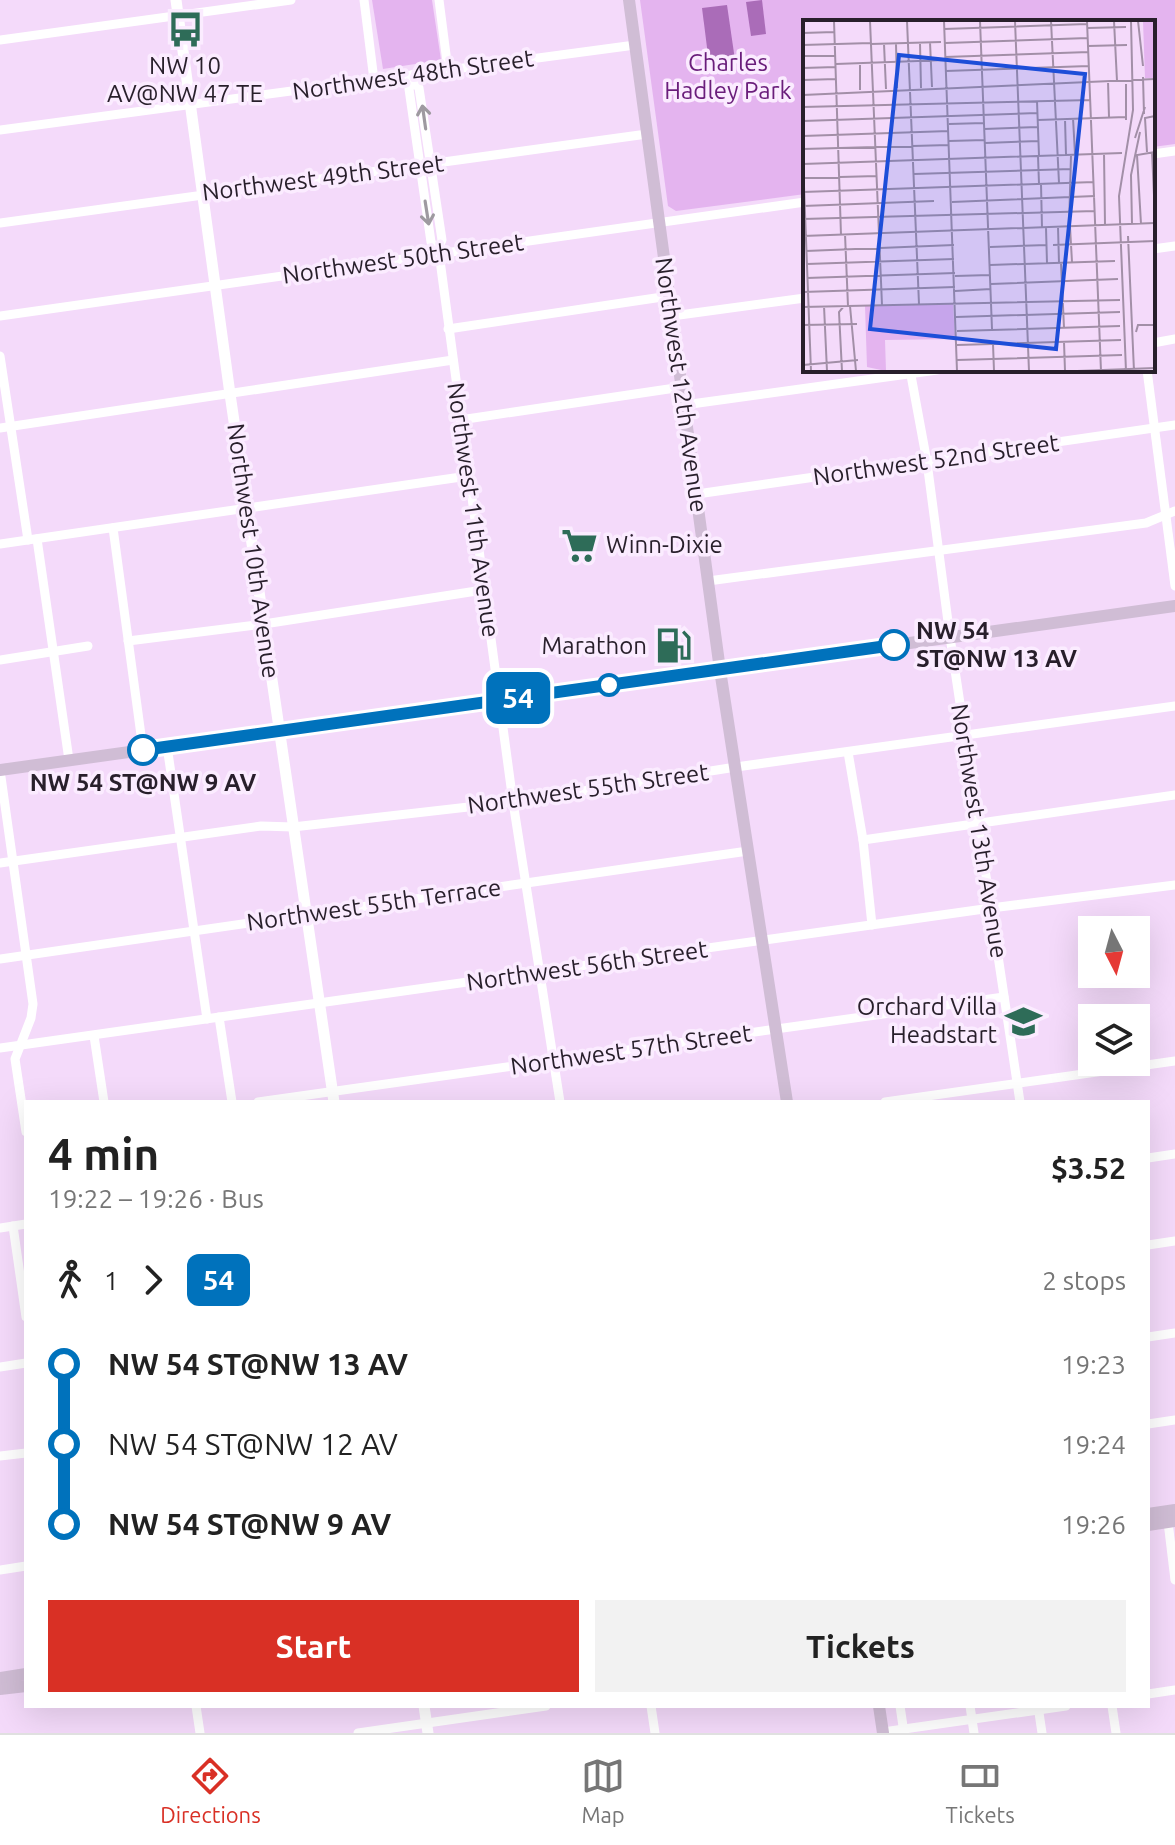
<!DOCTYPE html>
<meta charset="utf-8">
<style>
body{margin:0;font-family:Ubuntu,sans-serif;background:#f2f2f2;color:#222;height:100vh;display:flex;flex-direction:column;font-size:30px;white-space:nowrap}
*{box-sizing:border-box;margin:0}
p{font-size:26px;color:#767676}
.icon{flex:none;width:44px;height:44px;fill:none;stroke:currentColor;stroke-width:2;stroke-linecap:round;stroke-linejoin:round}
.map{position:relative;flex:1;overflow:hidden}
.sheet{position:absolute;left:24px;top:1100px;width:1126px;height:608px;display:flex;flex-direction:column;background:#fff;border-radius:0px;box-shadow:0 8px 32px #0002}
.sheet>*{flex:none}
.badge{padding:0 16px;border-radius:12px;font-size:28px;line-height:52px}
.needle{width:52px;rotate:174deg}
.buttons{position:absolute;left:1078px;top:916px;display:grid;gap:16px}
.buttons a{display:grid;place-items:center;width:72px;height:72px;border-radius:0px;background:#fff;box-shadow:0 8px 32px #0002;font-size:40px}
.map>.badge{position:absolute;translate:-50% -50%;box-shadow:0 0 0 4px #fff}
.legs{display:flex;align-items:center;gap:12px;height:88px;padding:0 24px;font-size:26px}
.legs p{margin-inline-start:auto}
.headline{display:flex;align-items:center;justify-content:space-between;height:136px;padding:0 24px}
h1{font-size:44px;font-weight:700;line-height:60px}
.action{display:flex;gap:16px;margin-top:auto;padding:16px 24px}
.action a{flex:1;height:92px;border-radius:0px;background:#d93025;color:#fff;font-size:32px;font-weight:700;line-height:92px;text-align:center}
.action a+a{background:#f2f2f2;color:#222}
ul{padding:0 24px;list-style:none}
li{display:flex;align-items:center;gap:28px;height:80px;font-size:30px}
li i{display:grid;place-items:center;width:12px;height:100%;margin:0 10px;background:currentColor}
li i::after{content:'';width:20px;height:20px;margin:-10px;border:6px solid;border-radius:50%;background:#fff}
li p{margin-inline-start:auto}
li:first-child i{background:linear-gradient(#0000 50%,currentColor 0)}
li:last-child i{background:linear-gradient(currentColor 50%,#0000 0)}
.menu{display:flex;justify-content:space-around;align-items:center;height:112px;border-top:2px solid #e0e0e0;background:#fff;font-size:22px;color:#767676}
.menu a{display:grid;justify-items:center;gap:4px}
.menu .active{color:#d93025}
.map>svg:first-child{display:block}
</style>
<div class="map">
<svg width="1175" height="1733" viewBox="0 0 1175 1733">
<rect width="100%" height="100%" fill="#f4dafa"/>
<g fill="#e4b4ef">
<polygon points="372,0 432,0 441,60 383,69"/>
<polygon points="640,0 1175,0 1175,144 1153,147 1153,22 805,22 805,194 676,211 668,206"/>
</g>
<g fill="#aa6cb8">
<polygon points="762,0 766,34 751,36 746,2"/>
<polygon points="727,5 735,60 709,63 702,8"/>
</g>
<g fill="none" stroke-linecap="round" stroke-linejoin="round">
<g stroke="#fff" stroke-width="9">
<polyline points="364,0 374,80"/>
<polyline points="439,0 448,70"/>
<polyline points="0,40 291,0"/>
<polyline points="412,75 413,81 409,89 431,242 439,253 513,802 560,1102"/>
<polyline points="413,81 419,88 442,240 438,249"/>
<polyline points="0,130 635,45"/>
<polyline points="1153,154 1175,151"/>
<polyline points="0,223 647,134"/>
<polyline points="1153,249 1175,246"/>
<polyline points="0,316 805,202"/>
<polyline points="672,316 805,298"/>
<polyline points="448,329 669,296"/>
<polyline points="1153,343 1175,339"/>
<polyline points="0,356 28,540"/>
<polyline points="910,370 927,462 950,637 1020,1102"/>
<polyline points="1147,370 1175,586"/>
<polyline points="684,405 937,370"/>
<polyline points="460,420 682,387"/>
<polyline points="0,428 453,360"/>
<polyline points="697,494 1175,425"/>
<polyline points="113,528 143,750"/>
<polyline points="37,539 69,760"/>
<polyline points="0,544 468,476"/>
<polyline points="708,581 1146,523 1175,511"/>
<polyline points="128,641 264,624 483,590"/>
<polyline points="0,660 88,646"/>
<polyline points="167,746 207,1019"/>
<polyline points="848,752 863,840 872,925"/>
<polyline points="0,770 33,1004 31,1018 15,1059 26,1132"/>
<polyline points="863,840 1175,795"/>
<polyline points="0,863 261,826 293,827 513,802 736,767 1175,706"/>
<polyline points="0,959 748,851"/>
<polyline points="219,1017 232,1102"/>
<polyline points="94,1036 104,1102"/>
<polyline points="0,1048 991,908 1175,885"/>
<polyline points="258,1102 1004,997"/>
<polyline points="885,1102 1175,1061"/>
<polyline points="1148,1158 1175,1154"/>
<polyline points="13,1226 26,1317"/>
<polyline points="0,1228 26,1224"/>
<polyline points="1148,1245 1175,1241"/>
<polyline points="1148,1337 1175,1333"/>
<polyline points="0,1367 26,1363"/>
<polyline points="1148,1424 1175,1420"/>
<polyline points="0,1456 26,1453"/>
<polyline points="1168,1522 1175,1580"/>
<polyline points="0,1570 26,1566"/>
<polyline points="1148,1694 1175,1690"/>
<polyline points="196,1706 200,1733"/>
<polyline points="651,1706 655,1733"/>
<polyline points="900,1706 904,1733"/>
<polyline points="970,1706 974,1733"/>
<polyline points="1038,1706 1042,1733"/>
<polyline points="1112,1706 1116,1733"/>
<polyline points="883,1732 1066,1706"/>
<polyline points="358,1733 546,1706"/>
</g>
<g stroke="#fff" stroke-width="11">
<polyline points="176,0 230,394 334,1102"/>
<polyline points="424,1706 428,1733"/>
</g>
<g stroke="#d0bdd5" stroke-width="12">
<polyline points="629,0 720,670 787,1102"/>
<polyline points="0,770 1175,606"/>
<polyline points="1148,1514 1175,1510"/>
<polyline points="1148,1525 1175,1521"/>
<polyline points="0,1678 26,1674"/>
<polyline points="0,1689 26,1686"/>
<polyline points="879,1706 883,1733"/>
</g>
</g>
<defs><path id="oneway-shaft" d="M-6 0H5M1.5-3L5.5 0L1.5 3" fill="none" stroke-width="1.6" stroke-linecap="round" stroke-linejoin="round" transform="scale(2)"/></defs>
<g stroke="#9e9aa0">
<use href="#oneway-shaft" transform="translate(424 117) rotate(-98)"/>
<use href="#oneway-shaft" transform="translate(427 213) rotate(81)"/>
</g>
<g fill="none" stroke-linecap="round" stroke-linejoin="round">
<defs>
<polyline id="line-1" points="143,750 894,645"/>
</defs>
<use href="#line-1" stroke="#fff" stroke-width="18"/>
<use href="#line-1" stroke="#0072bc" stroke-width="12"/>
</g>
<defs>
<symbol id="bus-bare" viewBox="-9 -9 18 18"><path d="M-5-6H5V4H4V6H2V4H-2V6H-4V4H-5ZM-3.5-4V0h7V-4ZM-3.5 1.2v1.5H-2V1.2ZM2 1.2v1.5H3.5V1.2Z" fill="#2e6c58" stroke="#fbecff" stroke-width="2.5" paint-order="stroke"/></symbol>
<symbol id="supermarket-bare" viewBox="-9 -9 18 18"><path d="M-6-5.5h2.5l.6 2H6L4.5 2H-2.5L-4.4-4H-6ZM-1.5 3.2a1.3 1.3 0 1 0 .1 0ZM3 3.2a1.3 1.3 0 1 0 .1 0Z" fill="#2e6c58" stroke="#fbecff" stroke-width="2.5" paint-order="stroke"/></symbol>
<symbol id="fuel-bare" viewBox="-9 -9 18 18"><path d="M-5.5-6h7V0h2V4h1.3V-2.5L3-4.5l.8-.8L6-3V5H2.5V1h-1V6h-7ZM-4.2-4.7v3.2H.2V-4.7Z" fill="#2e6c58" stroke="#fbecff" stroke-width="2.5" paint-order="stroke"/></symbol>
<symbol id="school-bare" viewBox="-9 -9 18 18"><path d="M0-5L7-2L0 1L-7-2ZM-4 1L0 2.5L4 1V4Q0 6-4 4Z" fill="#2e6c58" stroke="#fbecff" stroke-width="2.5" paint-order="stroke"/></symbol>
</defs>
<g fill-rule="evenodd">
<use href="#bus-bare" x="160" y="4" width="51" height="51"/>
<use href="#supermarket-bare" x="554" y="520" width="51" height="51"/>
<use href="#fuel-bare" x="648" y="620" width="51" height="51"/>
<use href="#school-bare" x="998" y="996" width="51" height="51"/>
</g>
<g fill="#fff" stroke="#0072bc" stroke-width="4">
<circle cx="894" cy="645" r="14"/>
<circle cx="609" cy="685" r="10"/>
<circle cx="143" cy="750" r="14"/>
</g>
<g text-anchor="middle" stroke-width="7" stroke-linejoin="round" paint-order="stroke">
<g font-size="24" fill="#6a1d7b" stroke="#fbecff">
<text x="728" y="71">Charles<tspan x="728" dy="28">Hadley Park</tspan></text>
</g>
<g font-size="24" fill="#281f2b" stroke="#fbecff" text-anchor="end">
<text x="185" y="74" text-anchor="middle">NW 10<tspan x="185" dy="28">AV@NW 47 TE</tspan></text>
<text x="606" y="553" text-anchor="start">Winn-Dixie</text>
<text x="647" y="654">Marathon</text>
<text x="997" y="1015">Orchard Villa<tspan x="997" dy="28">Headstart</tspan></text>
</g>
<g font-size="24" fill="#281f2b" stroke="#fbecff">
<text transform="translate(413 75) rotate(-8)" y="8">Northwest 48th Street</text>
<text transform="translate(323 178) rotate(-7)" y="8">Northwest 49th Street</text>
<text transform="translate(403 259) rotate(-8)" y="8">Northwest 50th Street</text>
<text transform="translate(681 385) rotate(82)" y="8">Northwest 12th Avenue</text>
<text transform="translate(936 460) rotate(-8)" y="8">Northwest 52nd Street</text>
<text transform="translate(473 510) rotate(82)" y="8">Northwest 11th Avenue</text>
<text transform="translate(253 551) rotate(82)" y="8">Northwest 10th Avenue</text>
<text transform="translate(588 789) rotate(-8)" y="8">Northwest 55th Street</text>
<text transform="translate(979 831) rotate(81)" y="8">Northwest 13th Avenue</text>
<text transform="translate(374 905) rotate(-8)" y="8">Northwest 55th Terrace</text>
<text transform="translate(587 966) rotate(-8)" y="8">Northwest 56th Street</text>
<text transform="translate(631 1050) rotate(-8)" y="8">Northwest 57th Street</text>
</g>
<g font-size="24" font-weight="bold" fill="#281f2b" stroke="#fbecff" text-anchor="start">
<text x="916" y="639">NW 54<tspan x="916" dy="28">ST@NW 13 AV</tspan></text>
<text x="143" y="791" text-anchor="middle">NW 54 ST@NW 9 AV</text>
</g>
</g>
<g transform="translate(803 20)">
<rect width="352" height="352" fill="#f4dafa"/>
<path d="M 340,1 L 352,1 L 352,58 L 342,58 ZM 150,284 L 152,319 L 82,320 L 83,351 L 64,347 L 62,286 Z" fill="#e4b4ef"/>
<path fill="none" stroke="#a28fa7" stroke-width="2" d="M 31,1 L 38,215M 67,1 L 79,285M 104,1 L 116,284M 141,1 L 154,351M 177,1 L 189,309M 212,1 L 226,351M 248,1 L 256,163M 284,1 L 298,351M 311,1 L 314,61M 335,1 L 340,46M 285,8 L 323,7M 141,9 L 284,4M 0,13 L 31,12M 127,22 L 129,67M 117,23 L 118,68M 142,23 L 285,18M 68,24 L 138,22M 81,24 L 83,69M 93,24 L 94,68M 0,25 L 68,23M 285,26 L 324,25M 0,36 L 33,36M 142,37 L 286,32M 57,43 L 57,70M 33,44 L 142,40M 0,48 L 33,47M 143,51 L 286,46M 340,57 L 341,94M 0,60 L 33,59M 305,61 L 306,97M 323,64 L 323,100M 0,75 L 352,59M 234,81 L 236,136M 0,87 L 288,80M 270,98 L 272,134M 262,99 L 263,135M 235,100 L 323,97M 0,101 L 234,93M 146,104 L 181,103M 181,109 L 235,107M 0,116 L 146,111M 332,118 L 342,87M 146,121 L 182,120M 182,123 L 236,121M 0,129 L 146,125M 344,132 L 342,98 L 352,96M 349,132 L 352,197M 301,133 L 302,205M 235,136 L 236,164M 0,140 L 8,351M 0,144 L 319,133M 111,154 L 268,149M 0,158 L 74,156M 238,164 L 239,208M 0,172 L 291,162M 149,182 L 292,176M 0,186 L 131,181M 0,199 L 292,191M 329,204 L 328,155 L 337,112M 338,204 L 334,135 L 352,132M 255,207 L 256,243M 266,207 L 268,135M 267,207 L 269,242M 243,208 L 244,243M 42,214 L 45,286M 0,216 L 352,203M 325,216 L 331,351M 250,225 L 352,221M 187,227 L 244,225M 3,231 L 151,225M 258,243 L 261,308M 4,244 L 151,239M 187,245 L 312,241M 152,256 L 187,255M 4,258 L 152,253M 188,264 L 315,259M 152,271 L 188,269M 0,272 L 152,267M 21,286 L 24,351M 47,286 L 53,351M 0,287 L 317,280M 153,297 L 317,292M 0,305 L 54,304M 154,311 L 317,306M 333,312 L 335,305 L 352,305M 261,322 L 262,351M 190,324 L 191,351M 154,325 L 318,320M 154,340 L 319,335M 0,345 L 55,340M 39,351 L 36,292 L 41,286M 274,351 L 352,348M 323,351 L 316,176 L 330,90 L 328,1"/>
<path fill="#1d4ed8" fill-opacity="0.15" stroke="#1d4ed8" stroke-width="4" d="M 96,35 L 282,54 L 253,329 L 67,309 Z"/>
<rect width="352" height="352" fill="none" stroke="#281f2b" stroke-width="4"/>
</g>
</svg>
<div class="buttons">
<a><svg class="needle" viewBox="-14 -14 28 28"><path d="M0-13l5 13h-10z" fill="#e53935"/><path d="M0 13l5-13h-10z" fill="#767676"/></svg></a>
<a><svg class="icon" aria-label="layers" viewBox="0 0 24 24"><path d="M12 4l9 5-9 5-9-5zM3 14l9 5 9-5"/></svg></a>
</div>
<b class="badge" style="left:518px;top:698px;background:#0072bc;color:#fff">54</b>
<section class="sheet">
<div class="headline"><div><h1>4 min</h1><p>19:22 – 19:26 · Bus</p></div><b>$3.52</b></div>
<div class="legs"><svg class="icon" aria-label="walk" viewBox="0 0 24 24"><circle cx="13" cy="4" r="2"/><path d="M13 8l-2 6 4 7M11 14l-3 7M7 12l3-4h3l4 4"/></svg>1<svg class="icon" aria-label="forward" viewBox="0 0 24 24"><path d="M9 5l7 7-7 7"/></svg><b class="badge" style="background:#0072bc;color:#fff">54</b><p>2 stops</p></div>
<ul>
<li><i style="color:#0072bc"></i><b>NW 54 ST@NW 13 AV</b><p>19:23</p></li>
<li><i style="color:#0072bc"></i><span>NW 54 ST@NW 12 AV</span><p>19:24</p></li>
<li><i style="color:#0072bc"></i><b>NW 54 ST@NW 9 AV</b><p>19:26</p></li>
</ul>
<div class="action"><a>Start</a><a>Tickets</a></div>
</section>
</div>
<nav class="menu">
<a class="active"><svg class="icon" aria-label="directions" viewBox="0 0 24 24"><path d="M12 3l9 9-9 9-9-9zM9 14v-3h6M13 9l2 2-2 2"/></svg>Directions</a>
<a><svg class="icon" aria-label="map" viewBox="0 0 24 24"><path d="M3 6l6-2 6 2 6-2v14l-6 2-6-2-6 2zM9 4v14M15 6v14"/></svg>Map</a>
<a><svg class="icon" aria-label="tickets" viewBox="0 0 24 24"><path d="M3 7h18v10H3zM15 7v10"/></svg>Tickets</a>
</nav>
